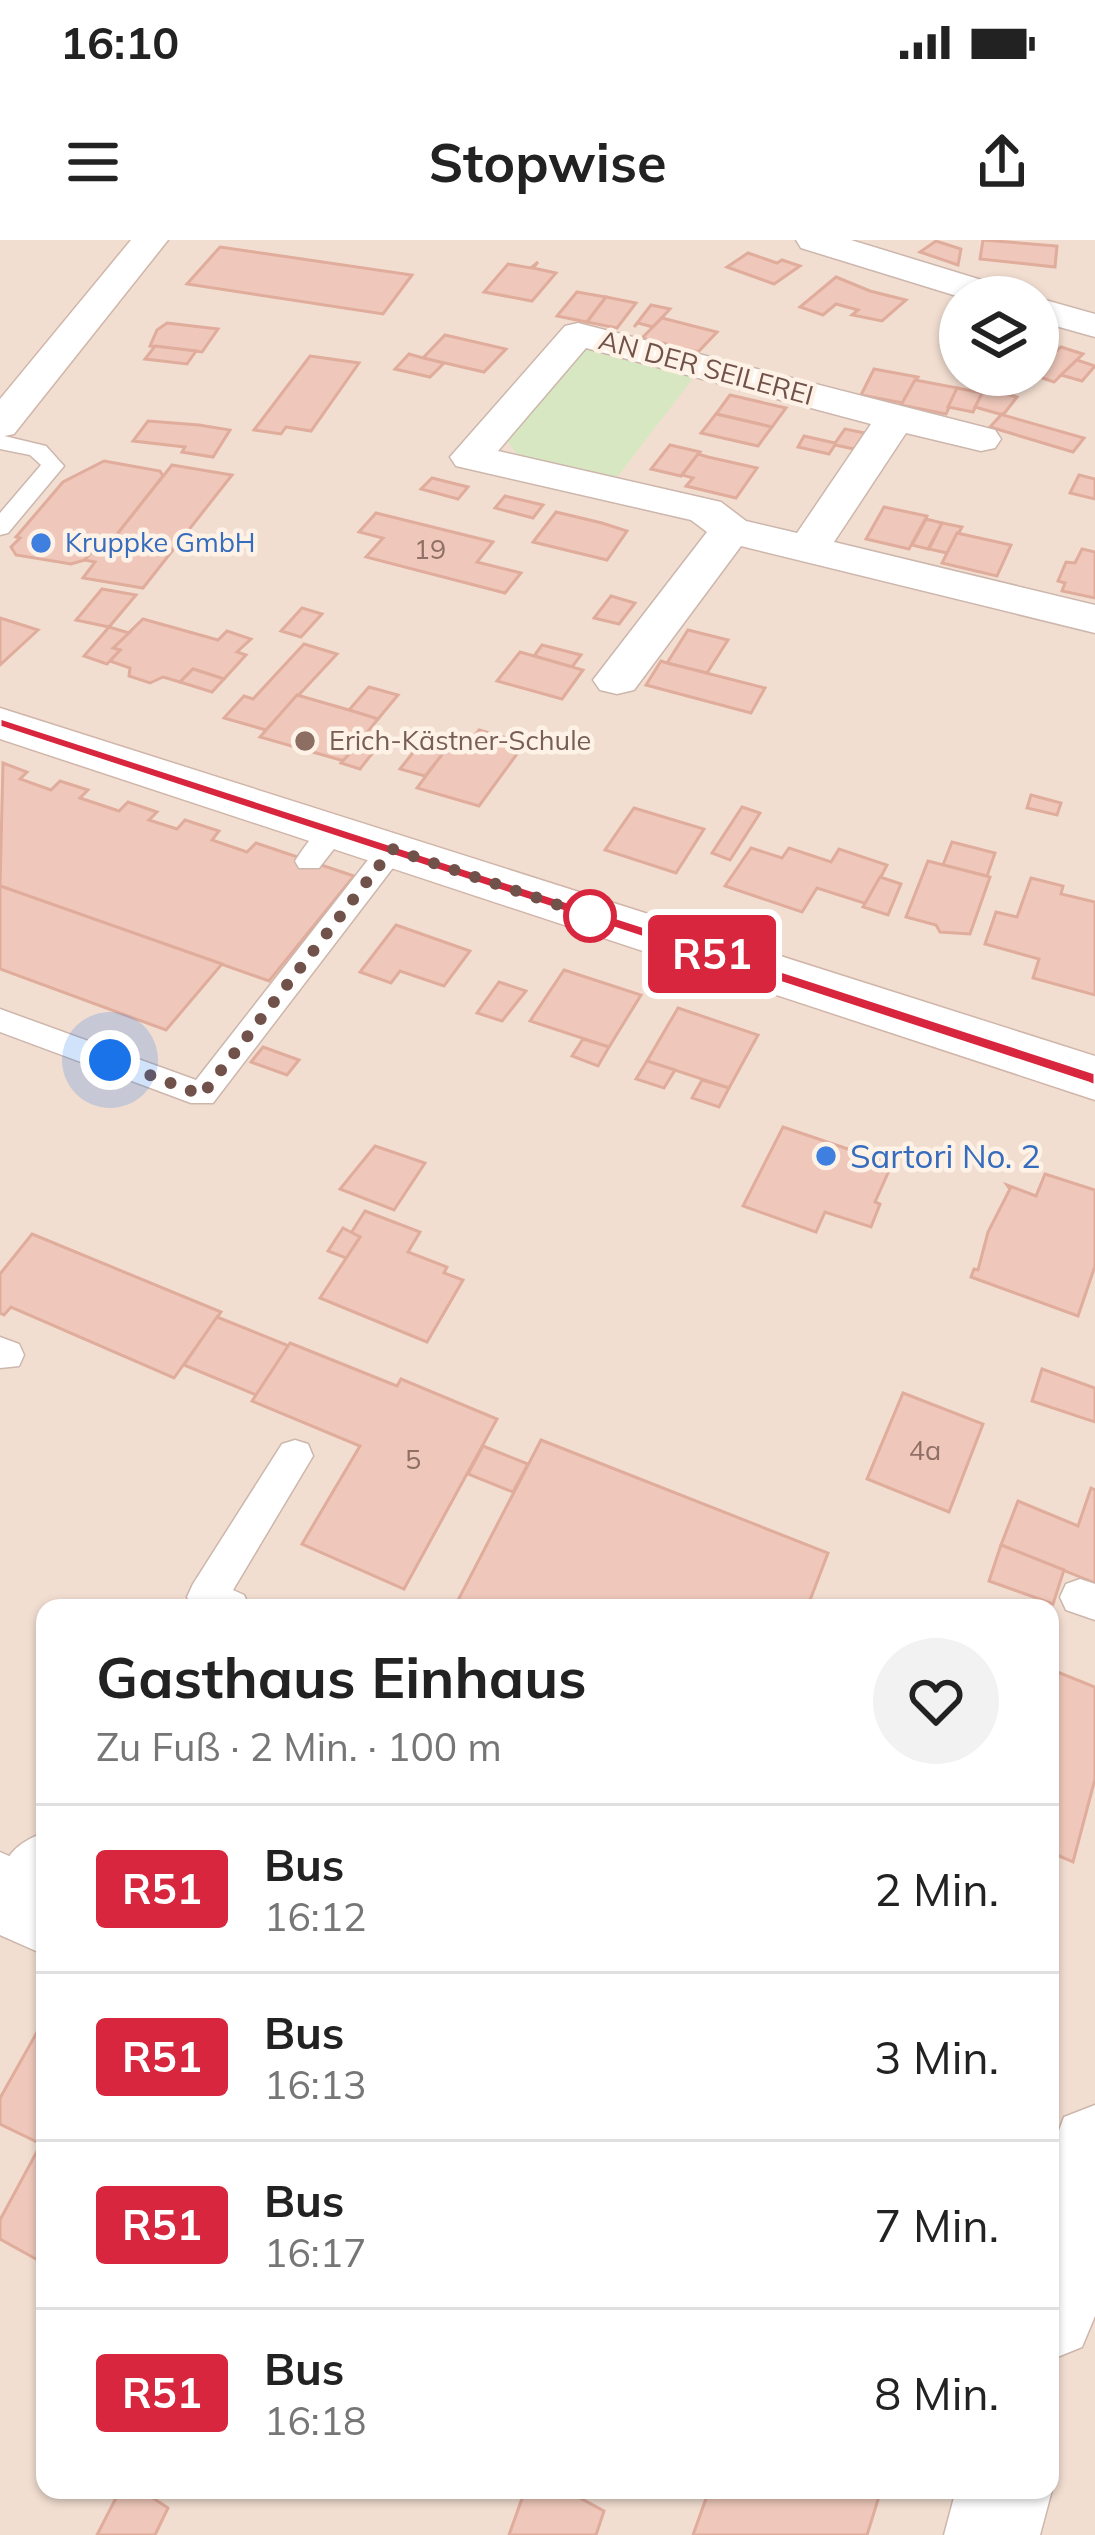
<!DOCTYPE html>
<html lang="de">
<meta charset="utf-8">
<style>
body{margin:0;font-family:Mulish,sans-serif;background:#f2f2f2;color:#222;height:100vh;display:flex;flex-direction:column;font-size:45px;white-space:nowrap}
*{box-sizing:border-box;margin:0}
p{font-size:39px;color:#767676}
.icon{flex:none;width:66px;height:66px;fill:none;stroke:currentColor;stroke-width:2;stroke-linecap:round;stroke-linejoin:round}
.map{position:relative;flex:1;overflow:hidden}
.drawer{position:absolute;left:36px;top:1359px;width:1023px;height:900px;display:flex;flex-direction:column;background:#fff;border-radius:24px;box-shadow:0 3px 9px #0004}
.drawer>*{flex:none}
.badge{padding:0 24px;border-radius:9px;font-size:42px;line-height:78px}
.tools{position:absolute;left:939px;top:36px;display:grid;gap:24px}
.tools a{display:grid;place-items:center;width:120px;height:120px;border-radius:50%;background:#fff;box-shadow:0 3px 9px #0004;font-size:60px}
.you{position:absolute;width:60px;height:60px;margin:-30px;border:9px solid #fff;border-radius:50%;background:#1a73e8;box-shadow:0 0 0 18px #1a73e833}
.map>.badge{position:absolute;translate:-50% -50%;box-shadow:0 0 0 6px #fff}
.round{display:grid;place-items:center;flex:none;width:126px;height:126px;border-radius:63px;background:#f2f2f2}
.overview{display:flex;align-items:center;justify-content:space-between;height:204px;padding:0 60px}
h1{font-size:57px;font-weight:700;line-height:90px}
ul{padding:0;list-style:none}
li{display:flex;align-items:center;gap:36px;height:168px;padding:0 60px;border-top:3px solid #e0e0e0}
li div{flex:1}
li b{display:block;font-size:45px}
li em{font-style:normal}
li .badge{min-width:132px;font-weight:700;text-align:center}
.status{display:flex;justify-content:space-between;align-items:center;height:84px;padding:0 60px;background:#fff;direction:ltr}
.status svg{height:33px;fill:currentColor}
header{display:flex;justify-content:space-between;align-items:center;height:156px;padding:0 60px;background:#fff;font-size:54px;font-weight:700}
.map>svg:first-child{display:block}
</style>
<div class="status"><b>16:10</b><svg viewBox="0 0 49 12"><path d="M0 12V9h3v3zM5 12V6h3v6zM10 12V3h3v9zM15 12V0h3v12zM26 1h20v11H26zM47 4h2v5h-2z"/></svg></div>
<header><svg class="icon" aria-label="menu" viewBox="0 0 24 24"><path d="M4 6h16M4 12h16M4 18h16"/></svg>Stopwise<svg class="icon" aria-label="share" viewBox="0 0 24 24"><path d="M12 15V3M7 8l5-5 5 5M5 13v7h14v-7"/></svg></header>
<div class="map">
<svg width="1095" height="2295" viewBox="0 0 1095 2295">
<rect width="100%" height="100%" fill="#fbede2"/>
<path fill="#f2ded1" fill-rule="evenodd" d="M 0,0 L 1095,0 L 1095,2295 L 0,2295 ZM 960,57 L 1038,57 L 1038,135 L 960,135 ZM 45,1368 L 1050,1368 L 1050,2250 L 45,2250 Z"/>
<polygon fill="#d6e7c1" points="593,108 697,133 615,240 518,216 501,192 579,110"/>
<g fill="#efc8bb" stroke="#e0ac9c" stroke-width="3">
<polygon points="983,0 1057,6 1055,27 980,19"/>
<polygon points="936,1 961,9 958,25 920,12"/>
<polygon points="220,7 412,35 383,74 187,44"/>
<polygon points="748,13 777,23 782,20 800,26 774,44 727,27"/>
<polygon points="538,22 533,28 556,33 532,61 484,52 508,24 531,28"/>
<polygon points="836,37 870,51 906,60 882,81 852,75 858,70 836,64 823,75 800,67"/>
<polygon points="577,52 606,57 587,82 557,76"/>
<polygon points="606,57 636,63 617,88 587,82"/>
<polygon points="651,65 670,69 653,87 638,83 634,87"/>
<polygon points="662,78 717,92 698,112 642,98"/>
<polygon points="167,83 218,89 202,112 150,106 157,90"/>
<polygon points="445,95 506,109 484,132 423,118"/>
<polygon points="155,106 196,111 187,124 145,119"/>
<polygon points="1038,106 1056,111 1061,107 1083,114 1054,142 1034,135 1038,135"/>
<polygon points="409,114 423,118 444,123 430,137 395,129"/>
<polygon points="310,116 359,123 311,191 286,187 281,194 254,190"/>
<polygon points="1077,120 1095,126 1082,141 1061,135"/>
<polygon points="874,129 918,137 903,163 861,155"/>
<polygon points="915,140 958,148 946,174 901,165"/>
<polygon points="957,148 982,153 973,172 948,167"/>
<polygon points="985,148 1017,157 1003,175 975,167"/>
<polygon points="730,155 786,168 772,187 716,174"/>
<polygon points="716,174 772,187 758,206 701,193"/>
<polygon points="1002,174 1003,175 1084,198 1073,212 990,187"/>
<polygon points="148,181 199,185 230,190 213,217 182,212 185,207 133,201"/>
<polygon points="845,189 865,193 854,209 835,205 829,214 798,207 804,196 835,203"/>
<polygon points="670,205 700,212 681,236 651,229"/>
<polygon points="698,214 708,217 757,228 736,258 686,246 693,238 682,235"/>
<polygon points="104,221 160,231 163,236 107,307 93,310 85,320 71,324 16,315 11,307 20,298 16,297 63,242"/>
<polygon points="172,225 232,235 143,348 83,338 95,322 85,320 93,310 107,307"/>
<polygon points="1079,235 1095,239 1095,259 1070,253"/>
<polygon points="432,238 468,247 458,259 421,249"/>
<polygon points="505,256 543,265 533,278 495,268"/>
<polygon points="884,267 927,276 909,309 866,299"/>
<polygon points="556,272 602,283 627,291 607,320 533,302"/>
<polygon points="376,273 493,302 477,322 521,333 505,353 366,317 383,298 359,292"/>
<polygon points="926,279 942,283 928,309 912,305"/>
<polygon points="942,283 962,287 947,313 929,309"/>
<polygon points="957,293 1011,305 997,336 942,323"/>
<polygon points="1082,309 1095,312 1095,358 1062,351 1065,343 1058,341 1066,322 1075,323"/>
<polygon points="102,349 136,355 109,387 76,380"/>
<polygon points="611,356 635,363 619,384 594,378"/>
<polygon points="302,368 322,374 301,397 281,391"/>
<polygon points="0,378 38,390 0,425"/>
<polygon points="143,379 218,400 227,391 251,399 237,412 246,415 224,439 193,429 180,442 163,437 150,443 129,436 130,428 110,421 120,410 113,408"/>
<polygon points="109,387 129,393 113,408 120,410 107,424 84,416"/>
<polygon points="688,390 728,400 707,433 667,423"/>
<polygon points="304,404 337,414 266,490 224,478 244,456 253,459"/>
<polygon points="542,405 581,415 572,427 534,416"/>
<polygon points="520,412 583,430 562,459 497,441"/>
<polygon points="661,421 667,423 765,448 751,473 646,445"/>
<polygon points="193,429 224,439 212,452 180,442"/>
<polygon points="369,447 398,455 378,479 349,470"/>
<polygon points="297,455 349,470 378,479 344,521 260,497"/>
<polygon points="479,490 525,503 479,566 417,548 448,506 463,510"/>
<polygon points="361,501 378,506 360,529 341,523"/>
<polygon points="419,505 444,512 425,536 400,529"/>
<polygon points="3,523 27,532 20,539 51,550 60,541 88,550 80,558 119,571 128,562 157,572 149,580 177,589 185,580 219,591 212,600 247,612 256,603 354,636 269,741 0,646"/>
<polygon points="1031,555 1061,563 1057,575 1027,568"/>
<polygon points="742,567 760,573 730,620 712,613"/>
<polygon points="634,568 704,589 676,633 605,610"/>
<polygon points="952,602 995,613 987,636 943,625"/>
<polygon points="751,608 782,618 789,608 831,622 839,609 887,625 867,664 817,648 802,672 725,646"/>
<polygon points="928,621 990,637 970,694 940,692 936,685 906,677"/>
<polygon points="880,637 901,644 888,675 863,667"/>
<polygon points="1031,638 1063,646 1061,654 1095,662 1095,755 1033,738 1039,719 985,704 996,672 1017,677"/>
<polygon points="0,646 222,724 166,790 0,729"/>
<polygon points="396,685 470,711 444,746 400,731 391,743 360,732"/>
<polygon points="564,730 641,755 609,807 530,781"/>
<polygon points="499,742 526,751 502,781 477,773"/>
<polygon points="678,768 758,795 729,848 647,821"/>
<polygon points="583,799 609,807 598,826 572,816"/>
<polygon points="263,807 299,820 287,835 251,822"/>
<polygon points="647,821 675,830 664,848 636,839"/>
<polygon points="702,840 729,848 719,867 692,858"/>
<polygon points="783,887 892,924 875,962 880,964 871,987 825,972 816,992 743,966"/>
<polygon points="375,906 425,923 394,970 340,949"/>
<polygon points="1045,934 1095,950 1095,1026 1078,1076 971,1037 974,1029 978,1030 988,992 1010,949 1007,945 1036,956"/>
<polygon points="365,971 420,992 408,1012 447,1027 444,1033 463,1040 427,1102 320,1058 360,997 351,993"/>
<polygon points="343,988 360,997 346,1018 328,1011"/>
<polygon points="32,994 221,1072 174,1138 11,1067 4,1075 0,1073 0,1034"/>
<polygon points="217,1077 289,1106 256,1155 184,1125"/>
<polygon points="290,1103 397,1146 401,1139 497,1179 404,1349 302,1304 360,1206 252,1161"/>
<polygon points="1042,1129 1095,1148 1095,1182 1032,1161"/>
<polygon points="903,1153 983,1184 949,1272 867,1239"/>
<polygon points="541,1200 828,1313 807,1368 454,1368"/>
<polygon points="483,1206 528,1224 513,1252 468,1234"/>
<polygon points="1091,1248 1095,1250 1095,1343 1001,1305 1018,1261 1078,1286"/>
<polygon points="1001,1305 1064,1330 1053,1364 989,1341"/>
<polygon points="1050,1429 1095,1447 1095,1539 1073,1622 1050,1612"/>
<polygon points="45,1778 45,2024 0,1999 0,1980 41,1904 0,1884 0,1858"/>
<polygon points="120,2250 141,2250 168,2268 155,2295 97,2295"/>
<polygon points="525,2250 565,2250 604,2271 596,2295 509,2295"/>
<polygon points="709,2250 881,2250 867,2295 693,2295"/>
</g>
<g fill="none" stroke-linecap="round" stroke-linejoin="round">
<defs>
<g id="lane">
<polygon points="0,195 46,206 64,226 8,293 0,295 0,273 41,225 30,215 0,209"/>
<path d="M 334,582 L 348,591 L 319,628 L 299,628 L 295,621 C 304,607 318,586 334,582 Z"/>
<polygon points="392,600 402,602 406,609 402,616 213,863 191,863 0,792 0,769 196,840 382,602"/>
<polygon points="0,1097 19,1104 24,1115 19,1126 0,1128"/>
<polygon points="295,1200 308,1204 313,1216 233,1350 244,1355 250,1368 192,1368 187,1357 193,1344 282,1204"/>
<polygon points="1080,1339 1095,1344 1095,1380 1066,1370 1060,1357 1066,1344"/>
<path d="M 45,1592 C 45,1627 44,1662 7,1678 L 0,1675 C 0,1628 0,1610 45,1592 Z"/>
</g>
<g id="street">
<polygon points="796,0 851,0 1011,49 1016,57 960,57 801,8"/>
<polygon points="1038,58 1095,74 1095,97 1038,81"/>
<path d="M 578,83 L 995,190 L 1001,199 L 995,208 L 981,211 L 906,193 L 834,302 L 1095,365 L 1095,393 L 741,306 L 634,450 L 617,454 L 600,450 L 593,440 L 707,292 L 691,280 L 456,226 L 450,217 L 565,86 ZM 586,108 L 871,184 L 797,293 L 746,281 L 721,262 L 498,211 Z"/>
<polygon points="0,1612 45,1632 45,1715 0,1695"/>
<polygon points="1095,1865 1095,2076 1082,2107 1050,2120 1050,1915 1064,1877"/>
<polygon points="1050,2246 1052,2250 1040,2295 944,2295 956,2250 1050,2250"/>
</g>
<g id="secondary">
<polygon points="131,0 168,0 14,194 0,197 0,159"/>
<polygon points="0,468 1095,816 1095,860 0,499"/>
</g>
</defs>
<use href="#lane" stroke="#cdb6ac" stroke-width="3"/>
<use href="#street" stroke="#cdb6ac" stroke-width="3"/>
<use href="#secondary" stroke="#d0b5a9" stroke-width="3"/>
<use href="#lane" fill="#fff" fill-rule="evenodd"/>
<use href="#street" fill="#fff" fill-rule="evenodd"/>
<use href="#secondary" fill="#fff" fill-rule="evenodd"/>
</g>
<polygon fill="#d7263d" stroke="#fff" stroke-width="3" points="0,478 1095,833 1095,846 1088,843 0,487"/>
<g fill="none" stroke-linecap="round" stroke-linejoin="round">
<polyline stroke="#71524a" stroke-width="12" stroke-dasharray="0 21.6" points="110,820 202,855 392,609 600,679 590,676"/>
</g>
<g fill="#3f7fe0" stroke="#fef2e7" stroke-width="4.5">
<circle cx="41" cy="303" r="12"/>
<circle cx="826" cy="916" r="12"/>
</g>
<circle fill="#8d6e63" stroke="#fef2e7" stroke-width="4.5" cx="305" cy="501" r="12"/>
<circle fill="#fff" stroke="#d7263d" stroke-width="6" cx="590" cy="676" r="24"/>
<g text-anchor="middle" stroke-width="9" stroke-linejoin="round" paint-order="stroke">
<g font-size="27" fill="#71524a" stroke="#fef2e7">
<text transform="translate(706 128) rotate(15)" y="9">AN DER SEILEREI</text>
</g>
<g font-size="27" fill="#366cbe" stroke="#fef2e7" text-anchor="start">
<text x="65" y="312">Kruppke GmbH</text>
</g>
<g font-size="27" fill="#907066">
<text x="430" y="319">19</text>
<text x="925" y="1220">4a</text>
<text x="413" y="1229">5</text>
</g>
<g font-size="27" fill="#785e54" stroke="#fef2e7" text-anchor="start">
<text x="329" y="510">Erich-Kästner-Schule</text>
</g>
<g font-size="33" fill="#366cbe" stroke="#fef2e7" text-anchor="start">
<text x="850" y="928">Sartori No. 2</text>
</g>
</g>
</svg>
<div class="tools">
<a><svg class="icon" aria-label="layers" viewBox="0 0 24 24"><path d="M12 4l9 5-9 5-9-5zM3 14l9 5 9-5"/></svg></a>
</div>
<div class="you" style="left:110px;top:820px"></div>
<b class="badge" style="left:712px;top:714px;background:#d7263d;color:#fff">R51</b>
<section class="drawer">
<div class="overview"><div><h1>Gasthaus Einhaus</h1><p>Zu Fuß · 2 Min. · 100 m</p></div><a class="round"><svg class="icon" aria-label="heart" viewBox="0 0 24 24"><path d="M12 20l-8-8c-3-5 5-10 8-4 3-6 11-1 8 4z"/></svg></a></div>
<ul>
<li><span class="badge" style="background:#d7263d;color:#fff">R51</span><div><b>Bus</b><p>16:12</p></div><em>2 Min.</em></li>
<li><span class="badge" style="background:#d7263d;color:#fff">R51</span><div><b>Bus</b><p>16:13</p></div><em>3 Min.</em></li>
<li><span class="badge" style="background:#d7263d;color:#fff">R51</span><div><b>Bus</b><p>16:17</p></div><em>7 Min.</em></li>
<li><span class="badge" style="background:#d7263d;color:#fff">R51</span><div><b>Bus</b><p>16:18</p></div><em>8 Min.</em></li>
</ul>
</section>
</div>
